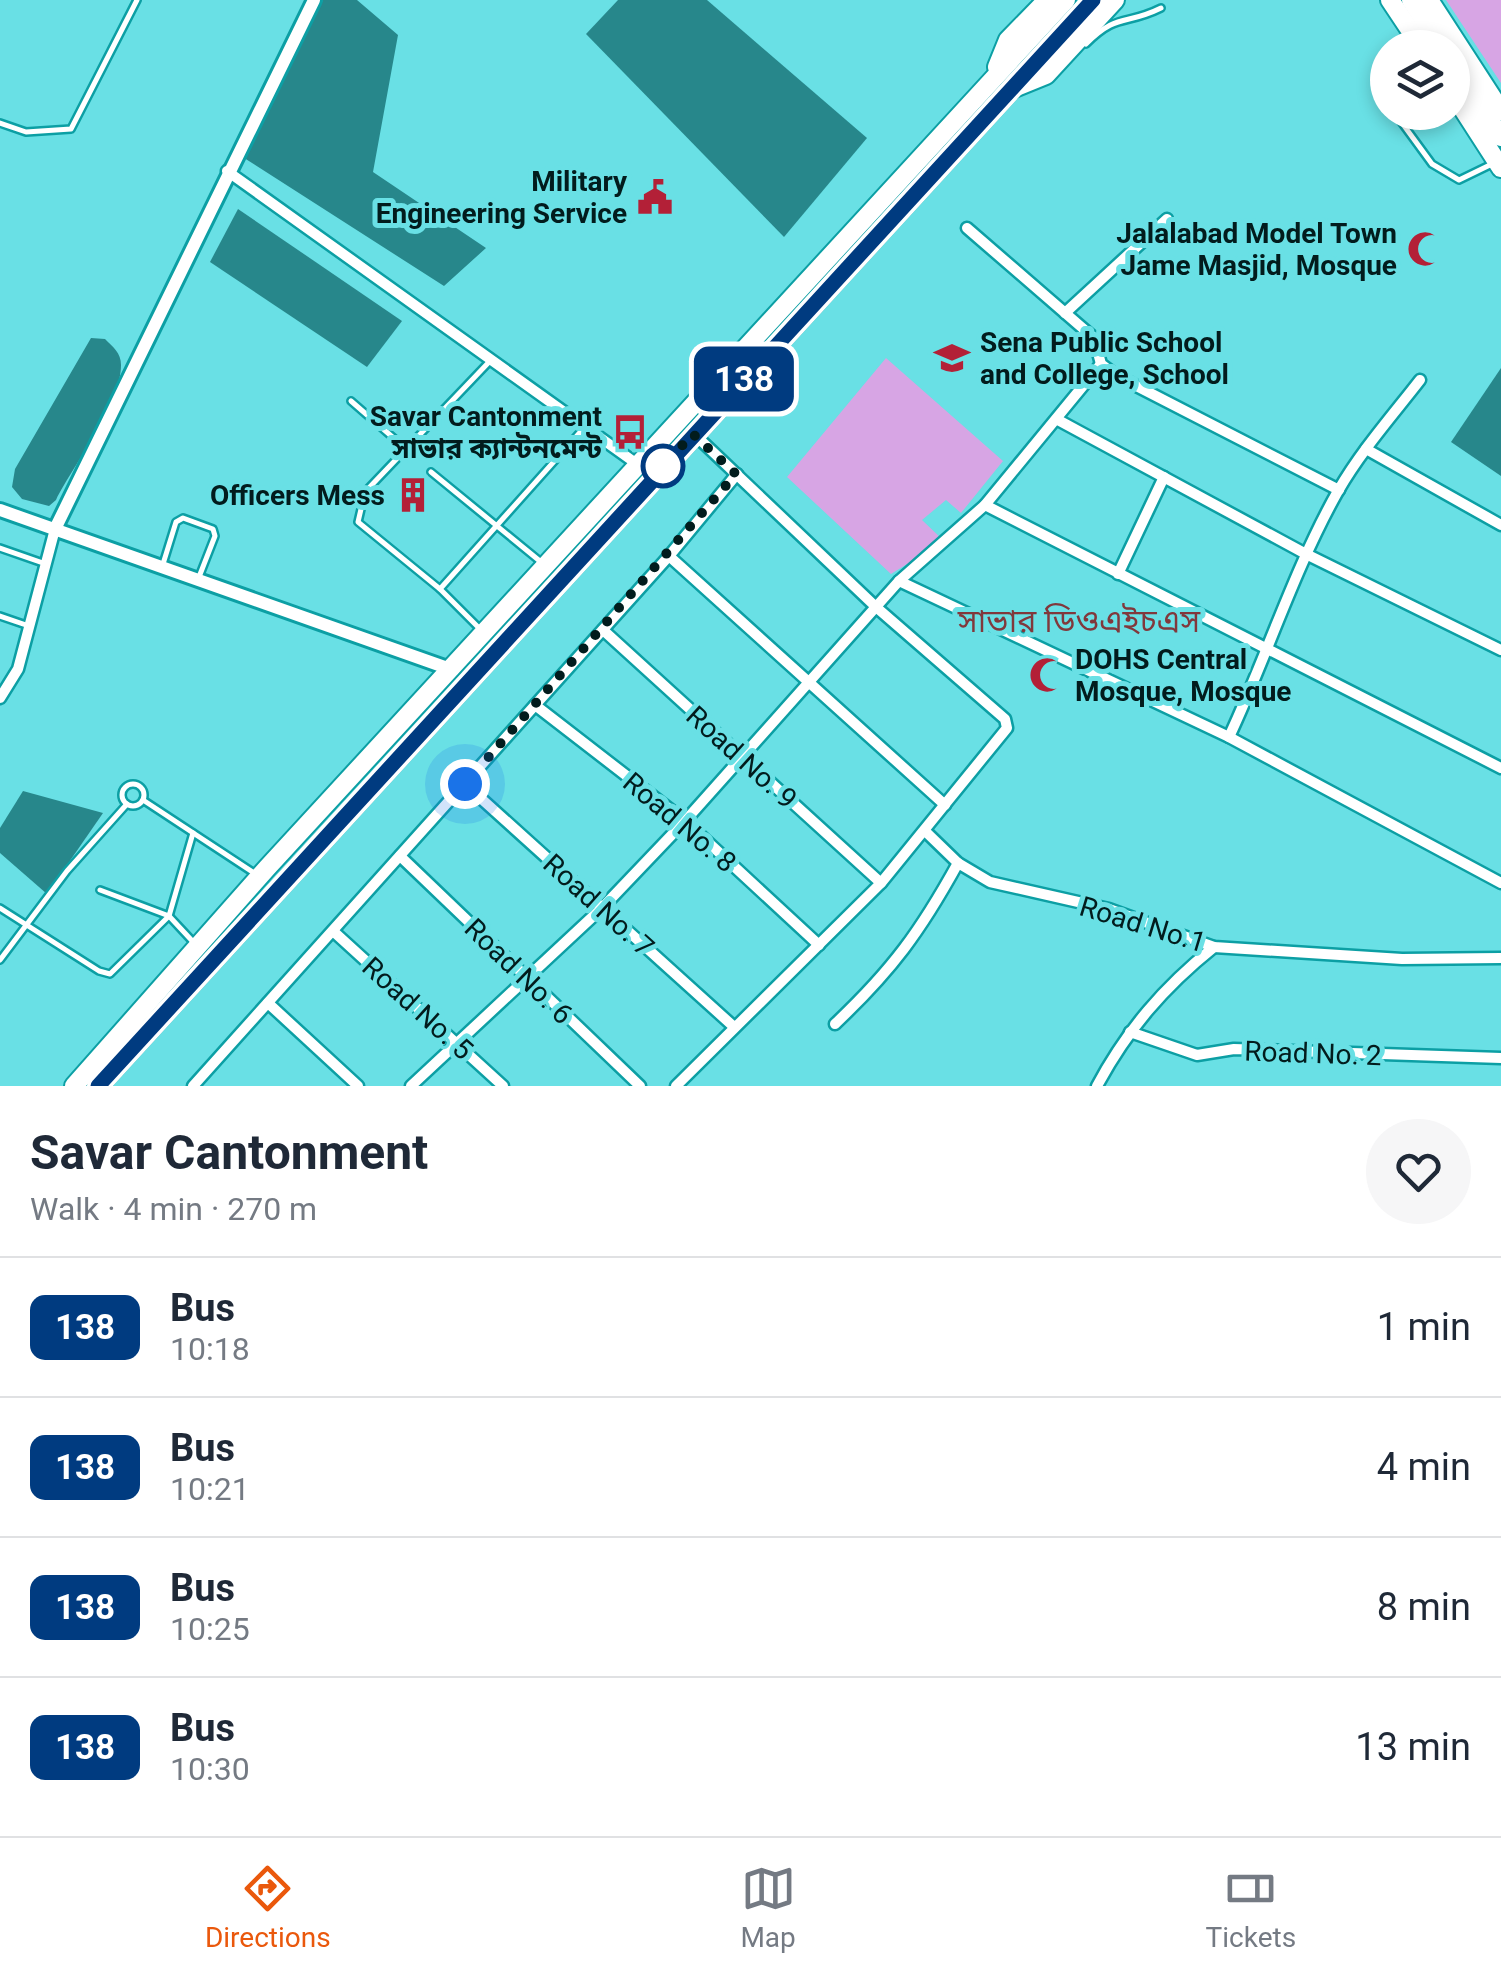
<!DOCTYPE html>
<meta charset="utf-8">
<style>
body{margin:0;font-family:Roboto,"Noto Sans Bengali",sans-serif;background:#f6f6f7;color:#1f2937;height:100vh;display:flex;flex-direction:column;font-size:38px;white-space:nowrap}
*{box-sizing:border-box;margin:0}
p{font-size:32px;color:#747a83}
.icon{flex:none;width:55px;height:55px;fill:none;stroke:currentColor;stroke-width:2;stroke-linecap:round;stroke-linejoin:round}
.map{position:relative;height:1086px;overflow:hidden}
.sheet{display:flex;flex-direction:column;background:#fff;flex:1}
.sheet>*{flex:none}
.badge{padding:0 20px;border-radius:15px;font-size:35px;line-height:65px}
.fabs{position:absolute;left:1370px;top:30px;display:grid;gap:20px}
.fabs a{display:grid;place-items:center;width:100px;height:100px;border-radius:50%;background:#fff;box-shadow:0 5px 15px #0003;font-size:50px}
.you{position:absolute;width:50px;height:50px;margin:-25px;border:8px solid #fff;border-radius:50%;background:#1a73e8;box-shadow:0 0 0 15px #1a73e833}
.map>.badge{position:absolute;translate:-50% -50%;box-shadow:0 0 0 5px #fff}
.round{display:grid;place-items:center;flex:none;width:105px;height:105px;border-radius:52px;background:#f6f6f7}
.headline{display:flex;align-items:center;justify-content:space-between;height:170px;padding:0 30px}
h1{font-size:48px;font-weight:700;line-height:75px}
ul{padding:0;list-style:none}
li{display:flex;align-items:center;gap:30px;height:140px;padding:0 30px;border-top:2px solid #e0e1e3}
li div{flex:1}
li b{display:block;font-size:38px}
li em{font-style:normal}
li .badge{min-width:110px;font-weight:700;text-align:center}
.tabs{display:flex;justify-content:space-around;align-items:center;height:140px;border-top:2px solid #e0e1e3;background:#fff;font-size:28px;color:#747a83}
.tabs a{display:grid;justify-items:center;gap:5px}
.tabs .active{color:#ea580c}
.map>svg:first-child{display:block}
</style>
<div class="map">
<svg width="1501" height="1086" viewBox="0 0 1501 1086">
<rect width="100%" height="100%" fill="#69e0e5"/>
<g fill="#d7a5e4">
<polygon points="1446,0 1501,0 1501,83"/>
<polygon points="886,358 1003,461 961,513 946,500 922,520 944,541 891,574 787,477"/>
</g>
<g fill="#27878b">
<polygon points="323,0 357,0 398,35 373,172 486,248 444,286 241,156"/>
<polygon points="618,0 707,0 867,138 784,237 586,34"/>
<polygon points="238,209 402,321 367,367 210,262"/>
<path d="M 91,338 L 105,339 C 113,347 121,353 121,365 C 121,404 74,464 56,500 L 49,506 L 22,499 L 12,487 L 15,469 Z"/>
<polygon points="1501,368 1501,476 1451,442"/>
<polygon points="23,791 103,813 47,894 0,853 0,828"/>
</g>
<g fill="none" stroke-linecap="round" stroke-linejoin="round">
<defs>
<g id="service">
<path d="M 1086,44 C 1118,12 1125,26 1161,8"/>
<polyline points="1388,72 1388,103"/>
<polyline points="1394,112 1432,164 1459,180 1492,164"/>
<polyline points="0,123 26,132 71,129 137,0"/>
<polyline points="351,401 412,454"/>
<polyline points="431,472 541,562"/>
<polyline points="0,548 43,563"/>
<polyline points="163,564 176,522 183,518 213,529 215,536 199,577"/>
<polyline points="440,589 358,522 365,492 490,361"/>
<polyline points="0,616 29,626"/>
<polyline points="480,629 440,589 583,429"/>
<circle cx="133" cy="795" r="11"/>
<polyline points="143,800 257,875"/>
<polyline points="100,890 169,916 193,833"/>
<polyline points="0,908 99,971 110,974 169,916 196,945"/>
<polyline points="0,960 67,871 127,804"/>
</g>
<g id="minor">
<polyline points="227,171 637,464"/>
<polyline points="967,228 1094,338 1101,364 1117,376 1339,490"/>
<polyline points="1065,313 1167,219"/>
<polyline points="1058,420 1306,554 1501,650"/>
<polyline points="1366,449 1501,525"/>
<polyline points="985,505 1501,768"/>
<polyline points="669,556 945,805"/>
<polyline points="1118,574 1164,477"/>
<polyline points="899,581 1229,737 1501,883"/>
<polyline points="603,630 881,883"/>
<polyline points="0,698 18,669 55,529"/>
<polyline points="535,705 685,821 819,945"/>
<path d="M 1229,737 C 1267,656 1294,569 1338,491 C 1361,451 1392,416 1420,380"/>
<polyline points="465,784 733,1026"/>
<polyline points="925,831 958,863 990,882 1109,909 1214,947 1402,959 1501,958"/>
<polyline points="400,856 640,1086"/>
<polyline points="333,931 503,1086"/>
<polyline points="268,1003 358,1086"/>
<path d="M 835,1024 C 892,970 920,932 958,863"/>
<polyline points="1130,1032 1197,1055 1234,1049 1501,1058"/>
<polyline points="193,1086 669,556 737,474"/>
<polyline points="411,1086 603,907 685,821 899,581 985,505 1101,364"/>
<polyline points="676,1086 881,883 1007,728 1005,719 876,607 693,433"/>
<path d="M 1097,1086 C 1127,1030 1164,987 1214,947"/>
</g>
<g id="tertiary">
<polyline points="0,510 453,670"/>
<polyline points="55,529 314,0"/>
</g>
<g id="trunk">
<polyline points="1390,0 1422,48"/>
<polyline points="1411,0 1442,48"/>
<polyline points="1429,0 1501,111"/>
<polyline points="1452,63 1501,137"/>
<polyline points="997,67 1008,40 1047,0"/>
<polyline points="1014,88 1046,75 1115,0"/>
<polyline points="1452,92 1501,168"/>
<polyline points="74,1086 267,868 1066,0"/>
<polyline points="98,1086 1093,0"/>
</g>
</defs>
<use href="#service" stroke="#0c9fa4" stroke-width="10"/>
<use href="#minor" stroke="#0c9fa4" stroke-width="15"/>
<use href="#tertiary" stroke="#0c9fa4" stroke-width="18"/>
<use href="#trunk" stroke="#0c9fa4" stroke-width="22"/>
<use href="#service" stroke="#fff" stroke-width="5"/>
<use href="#minor" stroke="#fff" stroke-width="10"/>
<use href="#tertiary" stroke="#fff" stroke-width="12"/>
<use href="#trunk" stroke="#fff" stroke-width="18"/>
</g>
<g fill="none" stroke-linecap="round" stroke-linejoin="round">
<defs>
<polyline id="line" points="98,1086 1093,0"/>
</defs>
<use href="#line" stroke="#fff" stroke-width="22"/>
<use href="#line" stroke="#003b80" stroke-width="15"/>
<polyline stroke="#021c1d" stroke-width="10" stroke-dasharray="0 18" points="465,784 736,474 693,434 663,466"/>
</g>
<defs>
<symbol id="civic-bare" viewBox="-9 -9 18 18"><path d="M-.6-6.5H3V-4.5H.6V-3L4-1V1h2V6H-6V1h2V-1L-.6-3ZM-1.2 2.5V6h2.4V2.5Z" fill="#b32037" stroke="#69e0e5" stroke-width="2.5" paint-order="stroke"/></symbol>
<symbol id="mosque-bare" viewBox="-9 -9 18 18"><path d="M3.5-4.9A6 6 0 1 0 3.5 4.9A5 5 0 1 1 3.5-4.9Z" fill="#b32037" stroke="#69e0e5" stroke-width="2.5" paint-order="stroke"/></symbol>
<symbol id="school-bare" viewBox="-9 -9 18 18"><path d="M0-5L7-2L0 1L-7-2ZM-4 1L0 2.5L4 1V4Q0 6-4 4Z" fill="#b32037" stroke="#69e0e5" stroke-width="2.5" paint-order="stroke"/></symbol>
<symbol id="bus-bare" viewBox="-9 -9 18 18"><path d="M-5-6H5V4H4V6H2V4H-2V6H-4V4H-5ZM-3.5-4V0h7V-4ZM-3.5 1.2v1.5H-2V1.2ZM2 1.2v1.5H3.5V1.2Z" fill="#b32037" stroke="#69e0e5" stroke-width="2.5" paint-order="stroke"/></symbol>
<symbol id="building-bare" viewBox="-9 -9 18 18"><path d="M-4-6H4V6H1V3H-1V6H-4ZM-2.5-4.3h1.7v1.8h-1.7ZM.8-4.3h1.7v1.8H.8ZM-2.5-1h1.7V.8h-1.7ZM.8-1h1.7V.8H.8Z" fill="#b32037" stroke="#69e0e5" stroke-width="2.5" paint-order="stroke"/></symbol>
</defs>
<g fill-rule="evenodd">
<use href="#civic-bare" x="630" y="172" width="50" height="50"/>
<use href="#mosque-bare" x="1400" y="224" width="50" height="50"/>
<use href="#school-bare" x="927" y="333" width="50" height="50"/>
<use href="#bus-bare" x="605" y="407" width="50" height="50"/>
<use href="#building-bare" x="388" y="470" width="50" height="50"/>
<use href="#mosque-bare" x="1022" y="650" width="50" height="50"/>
</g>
<circle fill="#fff" stroke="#003b80" stroke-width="5" cx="663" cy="466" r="20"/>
<g text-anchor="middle" stroke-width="10" stroke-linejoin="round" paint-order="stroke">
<g font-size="28" font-weight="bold" fill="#021c1d" stroke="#69e0e5" text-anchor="end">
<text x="627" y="191">Military<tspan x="627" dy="32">Engineering Service</tspan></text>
<text x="1397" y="243">Jalalabad Model Town<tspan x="1397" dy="32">Jame Masjid, Mosque</tspan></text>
<text x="980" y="352" text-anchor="start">Sena Public School<tspan x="980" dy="32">and College, School</tspan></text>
<text x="602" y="426">Savar Cantonment<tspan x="602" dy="32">সাভার ক্যান্টনমেন্ট</tspan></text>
<text x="385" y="505">Officers Mess</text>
<text x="1075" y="669" text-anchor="start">DOHS Central<tspan x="1075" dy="32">Mosque, Mosque</tspan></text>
</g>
<g font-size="28" fill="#021c1d" stroke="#69e0e5">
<text transform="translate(742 757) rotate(42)" y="10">Road No. 9</text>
<text transform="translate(680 822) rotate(40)" y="10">Road No. 8</text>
<text transform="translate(599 905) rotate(42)" y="10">Road No. 7</text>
<text transform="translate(1143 924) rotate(17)" y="10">Road No.1</text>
<text transform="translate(519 971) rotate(44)" y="10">Road No. 6</text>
<text transform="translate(418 1008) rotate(42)" y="10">Road No. 5</text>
<text transform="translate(1313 1053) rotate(2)" y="10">Road No. 2</text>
</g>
<g font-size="32" fill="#81383c" stroke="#69e0e5">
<text x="1079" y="632">সাভার ডিওএইচএস</text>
</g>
</g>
</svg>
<div class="fabs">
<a><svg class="icon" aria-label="layers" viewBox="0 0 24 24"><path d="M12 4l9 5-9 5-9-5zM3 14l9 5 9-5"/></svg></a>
</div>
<div class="you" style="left:465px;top:784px"></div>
<b class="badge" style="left:744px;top:379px;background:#003b80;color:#fff">138</b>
</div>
<section class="sheet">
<div class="headline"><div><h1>Savar Cantonment</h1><p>Walk · 4 min · 270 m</p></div><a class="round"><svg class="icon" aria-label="heart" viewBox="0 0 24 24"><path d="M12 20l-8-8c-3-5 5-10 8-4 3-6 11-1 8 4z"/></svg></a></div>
<ul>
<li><span class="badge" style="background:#003b80;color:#fff">138</span><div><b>Bus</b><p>10:18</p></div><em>1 min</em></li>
<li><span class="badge" style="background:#003b80;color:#fff">138</span><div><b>Bus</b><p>10:21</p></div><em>4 min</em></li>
<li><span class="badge" style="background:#003b80;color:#fff">138</span><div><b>Bus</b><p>10:25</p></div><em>8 min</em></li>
<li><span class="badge" style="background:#003b80;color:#fff">138</span><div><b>Bus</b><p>10:30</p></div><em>13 min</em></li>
</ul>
</section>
<nav class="tabs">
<a class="active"><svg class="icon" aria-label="directions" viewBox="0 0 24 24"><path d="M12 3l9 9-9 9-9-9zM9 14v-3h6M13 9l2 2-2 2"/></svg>Directions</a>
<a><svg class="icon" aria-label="map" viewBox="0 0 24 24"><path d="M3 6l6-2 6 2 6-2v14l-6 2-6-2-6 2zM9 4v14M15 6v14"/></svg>Map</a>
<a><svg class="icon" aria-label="tickets" viewBox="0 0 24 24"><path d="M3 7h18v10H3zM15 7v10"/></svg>Tickets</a>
</nav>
